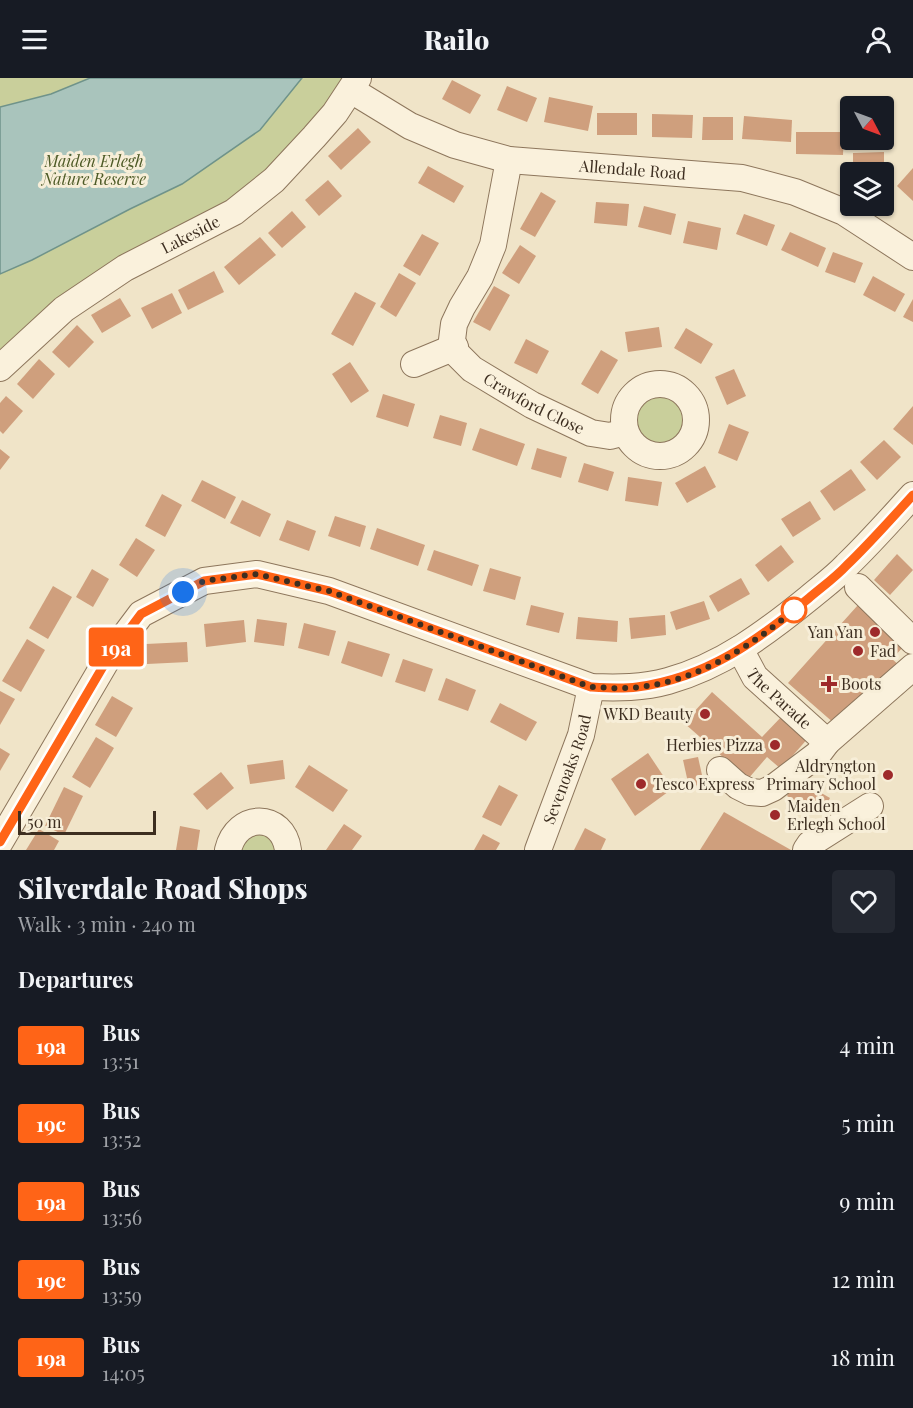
<!DOCTYPE html>
<meta charset="utf-8">
<style>
body{margin:0;font-family:"Playfair Display",serif;background:#242831;color:#f1f3f6;height:100vh;display:flex;flex-direction:column;font-size:22px;white-space:nowrap}
*{box-sizing:border-box;margin:0}
p{font-size:20px;color:#9ea1a6}
.icon{flex:none;width:33px;height:33px;fill:none;stroke:currentColor;stroke-width:2;stroke-linecap:round;stroke-linejoin:round}
.map{position:relative;height:772px;overflow:hidden}
.sheet{display:flex;flex-direction:column;background:#171b24;flex:1}
.sheet>*{flex:none}
.badge{padding:0 12px;border-radius:4px;font-size:21px;line-height:39px}
.needle{width:39px;rotate:131deg}
.fabs{position:absolute;left:840px;top:18px;display:grid;gap:12px}
.fabs a{display:grid;place-items:center;width:54px;height:54px;border-radius:6px;background:#171b24;box-shadow:0 2px 4px #0004;font-size:30px}
.scale{position:absolute;left:18px;bottom:15px;width:138px;box-sizing:border-box;padding-left:6px;border:3px solid #3d2e20;border-top:0;font-size:16px;line-height:21px;white-space:nowrap;color:#3d2e20;-webkit-text-stroke:4px #f7eed8;paint-order:stroke}
.you{position:absolute;width:30px;height:30px;margin:-15px;border:4px solid #fff;border-radius:50%;background:#1a73e8;box-shadow:0 0 0 9px #1a73e833}
.map>.badge{position:absolute;translate:-50% -50%;box-shadow:0 0 0 3px #fff}
h2{padding:0 18px;font-size:22px;line-height:54px}
.round{display:grid;place-items:center;flex:none;width:63px;height:63px;border-radius:6px;background:#242831}
.headline{display:flex;align-items:center;justify-content:space-between;height:102px;padding:0 18px}
h1{font-size:28px;font-weight:800;line-height:45px}
ul{padding:0;list-style:none}
li{display:flex;align-items:center;gap:18px;height:78px;padding:0 18px}
li div{flex:1}
li b{display:block;font-size:22px}
li em{font-style:normal}
li .badge{min-width:66px;font-weight:700;text-align:center}
header{display:flex;justify-content:space-between;align-items:center;height:78px;padding:0 18px;background:#171b24;font-size:27px;font-weight:800}
.map>svg:first-child{display:block}
</style>
<header><svg class="icon" aria-label="menu" viewBox="0 0 24 24"><path d="M4 6h16M4 12h16M4 18h16"/></svg>Railo<svg class="icon" aria-label="person" viewBox="0 0 24 24"><circle cx="12" cy="8" r="4"/><path d="M4 21q1-7 8-7t8 7"/></svg></header>
<div class="map">
<svg width="913" height="772" viewBox="0 0 913 772">
<rect width="100%" height="100%" fill="#f0e4c8"/>
<g fill="#c9cf9b">
<polygon points="0,0 346,0 327,29 290,72 234,119 162,160 0,276"/>
<circle cx="659" cy="343" r="31"/>
<polygon points="250,756 268,756 278,772 240,772"/>
</g>
<polygon fill="#a9c4bc" stroke="#6f938a" stroke-width="1.5" points="90,0 302,0 260,52 182,106 130,131 32,182 0,196 0,29 51,16"/>
<g fill="#cf9f7d">
<polygon points="452,2 481,17 470,36 442,21"/>
<polygon points="507,8 537,20 527,44 497,32"/>
<polygon points="549,19 593,28 588,53 544,44"/>
<rect x="597" y="35" width="40" height="22"/>
<polygon points="652,36 693,37 692,60 652,59"/>
<polygon points="744,38 792,42 791,64 742,61"/>
<polygon points="703,39 733,39 733,62 702,62"/>
<polygon points="358,50 371,64 341,92 328,78"/>
<polygon points="796,54 844,54 843,77 796,76"/>
<polygon points="884,74 884,94 853,94 853,75"/>
<polygon points="428,88 464,108 454,125 418,105"/>
<polygon points="913,90 913,123 897,108"/>
<polygon points="328,102 342,118 319,138 305,122"/>
<polygon points="541,114 556,123 535,159 520,151"/>
<polygon points="596,124 629,126 627,148 594,145"/>
<polygon points="644,128 676,136 671,157 638,149"/>
<polygon points="292,133 306,149 282,170 268,155"/>
<polygon points="744,136 775,147 767,168 736,156"/>
<polygon points="688,143 721,150 717,172 683,165"/>
<polygon points="790,154 826,170 818,189 781,172"/>
<polygon points="422,156 439,165 420,198 403,188"/>
<polygon points="260,159 276,177 239,207 224,189"/>
<polygon points="520,167 536,178 519,206 502,195"/>
<polygon points="833,174 863,185 855,205 825,194"/>
<polygon points="214,193 224,214 188,232 178,212"/>
<polygon points="399,195 416,205 396,239 380,229"/>
<polygon points="873,198 905,216 895,234 863,217"/>
<polygon points="494,208 510,217 490,253 473,244"/>
<polygon points="355,214 376,225 353,268 331,256"/>
<polygon points="172,215 182,235 152,251 141,230"/>
<polygon points="120,220 131,238 102,255 91,237"/>
<polygon points="913,221 913,244 903,239"/>
<polygon points="77,247 94,264 69,290 52,274"/>
<polygon points="659,249 662,269 628,274 625,254"/>
<polygon points="686,250 713,266 701,286 674,270"/>
<polygon points="526,261 549,273 537,296 514,285"/>
<polygon points="601,272 618,282 598,316 581,306"/>
<polygon points="39,281 55,296 33,321 17,306"/>
<polygon points="350,284 369,313 351,325 332,296"/>
<polygon points="734,291 746,318 727,327 715,299"/>
<polygon points="383,316 415,326 408,349 376,339"/>
<polygon points="6,318 23,333 3,356 0,353 0,325"/>
<polygon points="913,328 913,367 893,351"/>
<polygon points="440,337 467,345 461,368 433,360"/>
<polygon points="729,346 749,354 737,383 718,375"/>
<polygon points="480,350 525,366 517,388 472,372"/>
<polygon points="884,362 901,379 877,402 860,384"/>
<polygon points="537,370 567,379 561,400 531,391"/>
<polygon points="0,371 10,379 0,392"/>
<polygon points="584,385 614,394 608,413 578,404"/>
<polygon points="705,388 716,409 687,425 675,405"/>
<polygon points="851,391 866,412 834,433 820,413"/>
<polygon points="628,399 662,404 658,428 625,423"/>
<polygon points="202,402 236,419 225,441 191,423"/>
<polygon points="162,416 182,427 165,459 145,448"/>
<polygon points="242,422 271,436 260,459 230,445"/>
<polygon points="810,423 821,441 793,459 781,441"/>
<polygon points="335,438 366,448 360,469 328,458"/>
<polygon points="287,442 316,453 309,473 279,462"/>
<polygon points="377,450 425,467 418,488 370,471"/>
<polygon points="136,460 155,472 137,499 119,487"/>
<polygon points="781,467 794,484 768,504 755,487"/>
<polygon points="434,472 479,487 472,508 427,492"/>
<polygon points="897,476 913,492 890,517 874,502"/>
<polygon points="490,490 521,499 515,522 483,513"/>
<polygon points="92,491 109,501 93,529 76,519"/>
<polygon points="741,500 750,516 718,534 709,518"/>
<polygon points="53,508 72,519 48,561 29,550"/>
<polygon points="704,523 710,541 676,552 670,534"/>
<polygon points="531,527 564,535 559,555 526,547"/>
<polygon points="858,527 904,568 892,581 900,588 865,626 859,619 835,646 788,605"/>
<polygon points="665,537 666,557 631,561 629,540"/>
<polygon points="578,539 618,543 617,564 576,561"/>
<polygon points="257,541 287,545 284,568 254,564"/>
<polygon points="244,542 246,564 206,569 204,546"/>
<polygon points="304,545 336,553 329,578 298,570"/>
<polygon points="27,561 45,572 21,614 2,603"/>
<polygon points="348,563 390,576 382,599 341,585"/>
<polygon points="187,564 188,584 147,586 146,566"/>
<polygon points="403,581 433,591 425,614 395,604"/>
<polygon points="446,600 476,612 468,633 438,622"/>
<polygon points="0,613 15,621 0,647"/>
<polygon points="712,614 762,659 784,636 809,659 781,691 767,679 748,701 684,645"/>
<polygon points="112,618 133,630 116,659 95,647"/>
<polygon points="500,625 537,644 526,663 490,644"/>
<polygon points="96,659 114,670 90,710 72,699"/>
<polygon points="0,670 10,676 0,693"/>
<polygon points="648,675 672,711 635,738 611,701"/>
<polygon points="698,679 704,706 689,709 683,682"/>
<polygon points="283,682 285,701 250,706 247,687"/>
<polygon points="309,687 348,712 333,734 295,709"/>
<polygon points="221,694 234,710 207,732 193,716"/>
<polygon points="797,701 830,720 820,737 787,718"/>
<polygon points="499,707 518,717 501,748 482,739"/>
<polygon points="64,709 83,718 64,757 45,748"/>
<polygon points="724,734 791,772 700,772"/>
<polygon points="344,746 362,758 352,772 326,772"/>
<polygon points="180,748 200,752 197,772 176,772"/>
<polygon points="585,750 606,761 601,772 574,772"/>
<polygon points="39,751 59,763 54,772 26,772"/>
<polygon points="483,756 500,765 496,772 474,772"/>
</g>
<g fill="none" stroke-linecap="round" stroke-linejoin="round">
<defs>
<g id="minor">
<path id="s1" d="M 351,12 L 410,48 L 455,67 L 509,82 L 742,100 L 795,114 L 844,134 L 913,179"/>
<path id="s2" d="M 509,82 L 493,167 L 480,199 L 462,229 L 454,246 L 452,262 L 457,276 L 472,291 L 532,327 L 591,355 L 610,358 L 625,354"/>
<polyline points="414,286 455,269"/>
<path id="s3" d="M 0,290 L 64,231 L 125,190 L 234,134 L 274,102 L 314,59 L 335,35 L 358,0"/>
<circle cx="660" cy="342" r="36"/>
<polyline points="858,509 913,563"/>
<path id="s4" d="M 740,571 L 755,599 L 827,664"/>
<polyline points="720,692 738,708 750,714 762,715 773,710 818,676 827,664 913,589"/>
<path d="M 0,764 L 108,580 L 141,536 L 204,503 L 257,496 L 329,513 L 591,609 C 618,610 643,610 668,603 C 722,588 766,555 809,520 C 822,509 836,499 847,487 C 870,465 891,441 913,417"/>
<path d="M 228,772 C 237,734 283,734 288,772"/>
<path id="s5" d="M 538,772 L 581,657 L 591,609"/>
<polyline points="806,772 810,766 870,728"/>
</g>
</defs>
<use href="#minor" stroke="#8d765c" stroke-width="28"/>
<use href="#minor" stroke="#faf1dc" stroke-width="26"/>
</g>
<g fill="none" stroke-linecap="round" stroke-linejoin="round">
<defs>
<path id="line" d="M 0,764 L 108,580 L 141,536 L 204,503 L 257,496 L 329,513 L 591,609 C 607,610 622,611 637,609 C 706,600 757,563 809,520 C 822,509 836,499 847,487 C 870,465 891,441 913,417"/>
</defs>
<use href="#line" stroke="#fff" stroke-width="14"/>
<use href="#line" stroke="#ff6417" stroke-width="9"/>
<path stroke="#3d2e20" stroke-width="6" stroke-dasharray="0 10.8" d="M 183,514 L 204,503 L 257,496 L 311,509 L 329,513 L 591,609 C 602,609 613,611 624,610 C 687,609 747,572 794,532"/>
</g>
<circle fill="#fff" stroke="#ff6417" stroke-width="3" cx="794" cy="532" r="12"/>
<g fill="#9e2a2b" stroke="#f7eed8" stroke-width="2">
<circle cx="875" cy="554" r="6"/>
<circle cx="858" cy="573" r="6"/>
<path d="M826 597h6v6h6v6h-6v6h-6v-6h-6v-6h6z"/>
<circle cx="705" cy="636" r="6"/>
<circle cx="775" cy="667" r="6"/>
<circle cx="888" cy="697" r="6"/>
<circle cx="641" cy="706" r="6"/>
<circle cx="775" cy="737" r="6"/>
</g>
<g text-anchor="middle" stroke-width="6" stroke-linejoin="round" paint-order="stroke">
<g font-size="16" font-style="italic" fill="#4d5a26" stroke="#f7eed8">
<text x="94" y="89">Maiden Erlegh<tspan x="94" dy="18">Nature Reserve</tspan></text>
</g>
<g font-size="16" fill="#3d2e20" stroke="#f7eed8">
<text dy="6" stroke="none"><textPath href="#s1" startOffset="298">Allendale Road</textPath></text>
<text dy="6" stroke="none"><textPath href="#s3" startOffset="234">Lakeside</textPath></text>
<text dy="6" stroke="none"><textPath href="#s2" startOffset="298">Crawford Close</textPath></text>
<text dy="6" stroke="none"><textPath href="#s4" startOffset="64">The Parade</textPath></text>
<text dy="6" stroke="none"><textPath href="#s5" startOffset="86">Sevenoaks Road</textPath></text>
</g>
<g font-size="16" fill="#3d2e20" stroke="#f7eed8" text-anchor="end">
<text x="863" y="560">Yan Yan</text>
<text x="870" y="579" text-anchor="start">Fad</text>
<text x="841" y="612" text-anchor="start">Boots</text>
<text x="693" y="642">WKD Beauty</text>
<text x="763" y="673">Herbies Pizza</text>
<text x="876" y="694">Aldryngton<tspan x="876" dy="18">Primary School</tspan></text>
<text x="653" y="712" text-anchor="start">Tesco Express</text>
<text x="787" y="734" text-anchor="start">Maiden<tspan x="787" dy="18">Erlegh School</tspan></text>
</g>
</g>
</svg>
<div class="fabs">
<a><svg class="needle" viewBox="-14 -14 28 28"><path d="M0-13l5 13h-10z" fill="#e53935"/><path d="M0 13l5-13h-10z" fill="#9ea1a6"/></svg></a>
<a><svg class="icon" aria-label="layers" viewBox="0 0 24 24"><path d="M12 4l9 5-9 5-9-5zM3 14l9 5 9-5"/></svg></a>
</div>
<div class="scale">50 m</div>
<div class="you" style="left:183px;top:514px"></div>
<b class="badge" style="left:116px;top:569px;background:#ff6417;color:#fff">19a</b>
</div>
<section class="sheet">
<div class="headline"><div><h1>Silverdale Road Shops</h1><p>Walk · 3 min · 240 m</p></div><a class="round"><svg class="icon" aria-label="heart" viewBox="0 0 24 24"><path d="M12 20l-8-8c-3-5 5-10 8-4 3-6 11-1 8 4z"/></svg></a></div>
<h2>Departures</h2>
<ul>
<li><span class="badge" style="background:#ff6417;color:#fff">19a</span><div><b>Bus</b><p>13:51</p></div><em>4 min</em></li>
<li><span class="badge" style="background:#ff6417;color:#fff">19c</span><div><b>Bus</b><p>13:52</p></div><em>5 min</em></li>
<li><span class="badge" style="background:#ff6417;color:#fff">19a</span><div><b>Bus</b><p>13:56</p></div><em>9 min</em></li>
<li><span class="badge" style="background:#ff6417;color:#fff">19c</span><div><b>Bus</b><p>13:59</p></div><em>12 min</em></li>
<li><span class="badge" style="background:#ff6417;color:#fff">19a</span><div><b>Bus</b><p>14:05</p></div><em>18 min</em></li>
</ul>
</section>
